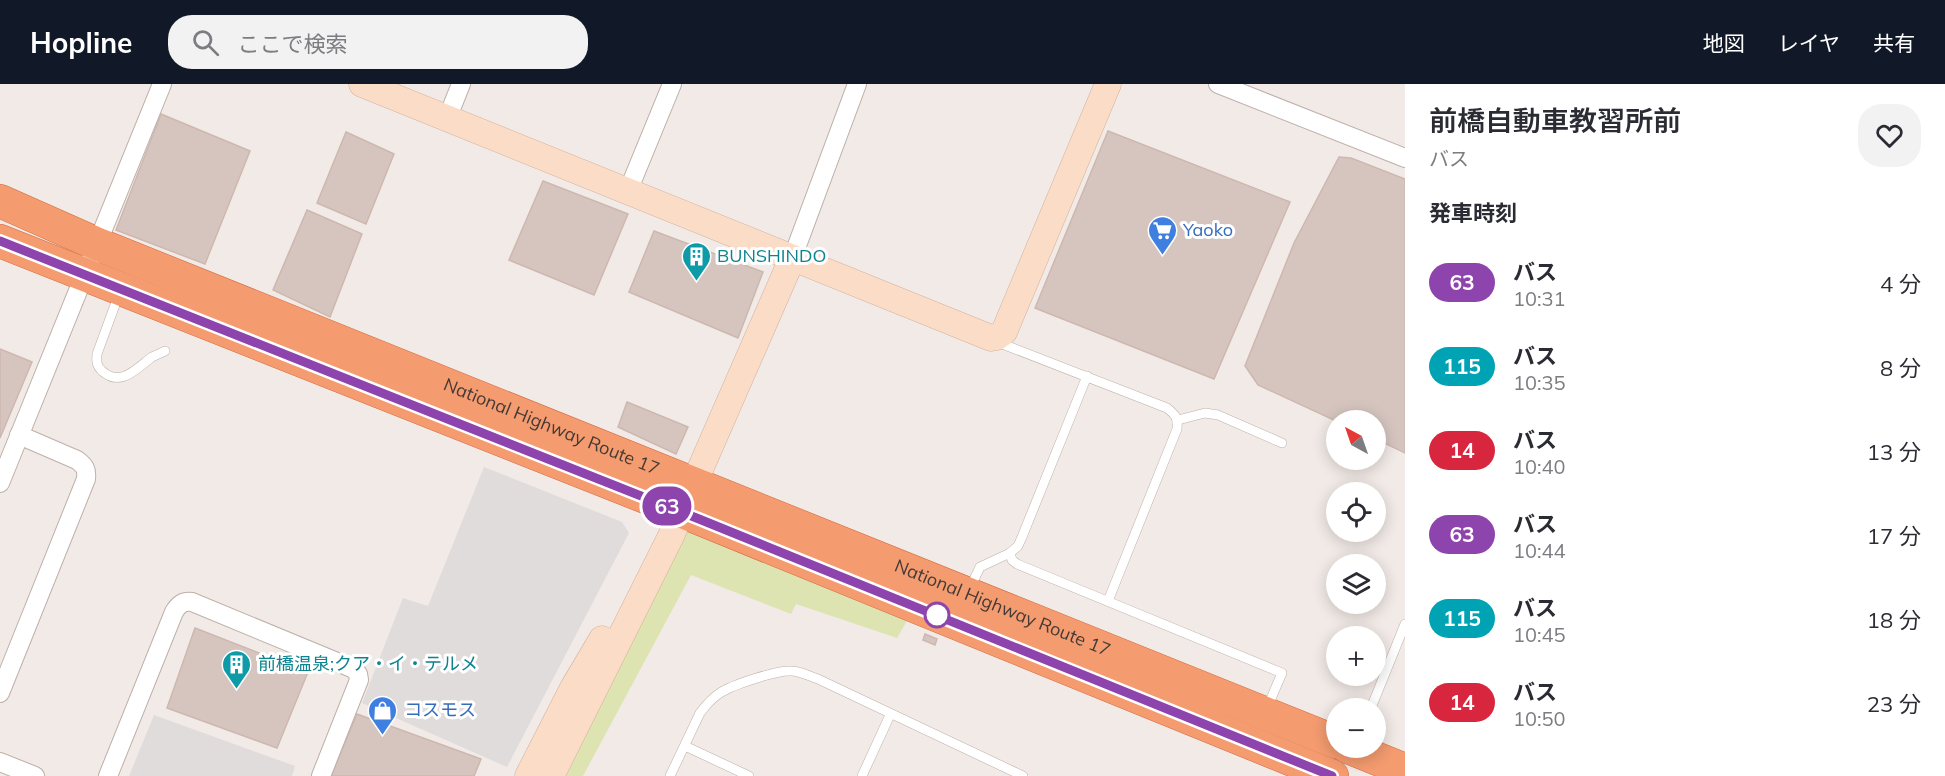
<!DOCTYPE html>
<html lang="ja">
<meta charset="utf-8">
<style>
body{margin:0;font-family:Mulish,"Noto Sans JP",sans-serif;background:#f2f2f3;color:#2b2b33;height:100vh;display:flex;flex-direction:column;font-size:22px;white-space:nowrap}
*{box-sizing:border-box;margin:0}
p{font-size:20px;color:#7c7c81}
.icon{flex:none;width:33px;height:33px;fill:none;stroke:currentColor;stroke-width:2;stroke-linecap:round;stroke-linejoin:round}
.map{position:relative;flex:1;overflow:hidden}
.drawer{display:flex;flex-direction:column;background:#fff;width:540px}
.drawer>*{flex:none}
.badge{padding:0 12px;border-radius:20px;font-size:21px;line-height:39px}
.needle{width:39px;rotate:320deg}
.fabs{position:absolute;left:1326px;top:326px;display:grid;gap:12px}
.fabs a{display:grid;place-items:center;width:60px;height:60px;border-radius:50%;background:#fff;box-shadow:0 3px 15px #0003;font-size:30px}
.map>.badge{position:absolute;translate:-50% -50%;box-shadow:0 0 0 3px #fff}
h2{padding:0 24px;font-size:22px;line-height:54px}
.round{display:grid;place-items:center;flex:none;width:63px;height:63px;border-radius:24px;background:#f2f2f3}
.overview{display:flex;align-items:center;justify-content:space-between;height:102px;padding:0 24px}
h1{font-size:28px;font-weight:600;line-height:45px}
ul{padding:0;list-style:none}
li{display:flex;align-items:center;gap:18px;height:84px;padding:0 24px}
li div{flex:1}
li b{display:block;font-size:22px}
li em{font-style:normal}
li .badge{min-width:66px;font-weight:700;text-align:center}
header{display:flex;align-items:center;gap:36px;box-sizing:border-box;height:84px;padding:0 30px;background:#111827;color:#fff}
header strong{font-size:28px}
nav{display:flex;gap:33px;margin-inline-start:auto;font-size:21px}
.search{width:420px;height:54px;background:#f2f2f3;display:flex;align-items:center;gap:15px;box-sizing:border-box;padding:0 21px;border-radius:24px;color:#7c7c81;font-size:22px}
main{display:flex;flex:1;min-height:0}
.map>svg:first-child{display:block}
</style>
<header>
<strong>Hopline</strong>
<div class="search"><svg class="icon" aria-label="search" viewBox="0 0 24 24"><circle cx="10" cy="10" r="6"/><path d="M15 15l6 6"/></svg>ここで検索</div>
<nav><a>地図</a><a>レイヤ</a><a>共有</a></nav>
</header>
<main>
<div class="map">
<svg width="1405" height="692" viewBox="0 0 1405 692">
<rect width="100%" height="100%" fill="#f2eae6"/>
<polygon fill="#dee4b1" points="687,438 911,530 897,554 796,520 791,530 691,491 583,692 562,692"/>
<g fill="#e0dcdb">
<polygon points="484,383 622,438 629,449 507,683 362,619 403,514 428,522"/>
<polygon points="154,631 295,682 292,692 129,692"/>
</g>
<g fill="#d6c5bf" stroke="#cdb8b0" stroke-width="1.5">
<polygon points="161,30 250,67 205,180 116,146"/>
<polygon points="1108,47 1290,118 1214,295 1035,224"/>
<polygon points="346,48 394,70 366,140 317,119"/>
<polygon points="1339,73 1351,74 1405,95 1405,369 1376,355 1376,336 1336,337 1258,301 1245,282 1294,159"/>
<polygon points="543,97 628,130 594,211 509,176"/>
<polygon points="307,126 362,150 330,233 273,206"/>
<polygon points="654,147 763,188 738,254 629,208"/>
<polygon points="0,265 32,278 0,354"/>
<polygon points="627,318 688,343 676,370 618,343"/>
<polygon points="195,544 308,588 277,664 167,624"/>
<polygon points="925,550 937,555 935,561 923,556"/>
<polygon points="357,630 481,675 474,692 331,692"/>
</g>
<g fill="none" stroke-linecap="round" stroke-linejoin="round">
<defs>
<g id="lane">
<path d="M 119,210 L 97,270 C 96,278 97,282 102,287 C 121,304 137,284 152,273 C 156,271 161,269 165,267"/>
<path d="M 999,255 L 1005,261 L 1167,324 C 1176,331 1178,334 1177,345 L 1108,517"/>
<polyline points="1178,336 1205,329 1218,331 1282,359"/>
<polyline points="1010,469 1012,476 1017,480 1282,589 1267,624"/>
<polyline points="969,506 980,483 1010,469 1018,462 1022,453 1087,292"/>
<polyline points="1371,624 1405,540"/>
<polyline points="685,662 749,692"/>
<path d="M 670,692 L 700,629 C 706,621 712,614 720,609 C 732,601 777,586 791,587 C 800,587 809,592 818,595 L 1023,692"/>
<polyline points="862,692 890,631"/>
</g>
<g id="street">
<polyline points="1218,0 1405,74"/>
<polyline points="447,35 461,0"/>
<polyline points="628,107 672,0"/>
<polyline points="792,175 857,0"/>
<polyline points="0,399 162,0"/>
<path d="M 0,609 L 86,395 C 87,385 85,382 77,376 L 19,351"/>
<polyline points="0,678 35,692"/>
<path d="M 108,692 L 174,528 C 179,520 183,517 192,518 L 354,585 L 358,590 L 359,596 L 321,692"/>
</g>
<g id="secondary">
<polyline points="362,0 991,254 997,253 1004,248 1108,0"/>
<polyline points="528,692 573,604 602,555"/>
<polyline points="551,692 671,452 792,175"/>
</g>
<g id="highway">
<path id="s1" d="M 0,117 L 97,160 L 1336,658"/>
<polyline points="0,157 681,427 1332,692"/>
<polyline points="1348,663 1405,686"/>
</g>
</defs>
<use href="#lane" stroke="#bdb0a9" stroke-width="10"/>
<use href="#street" stroke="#bdb0a9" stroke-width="20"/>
<use href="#secondary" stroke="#d2b09b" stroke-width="27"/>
<use href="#highway" stroke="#d26b40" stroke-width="34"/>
<use href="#lane" stroke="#fff" stroke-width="9"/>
<use href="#street" stroke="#fff" stroke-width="18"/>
<use href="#secondary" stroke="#fbddc7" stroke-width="26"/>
<use href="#highway" stroke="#f49b6f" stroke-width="33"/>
</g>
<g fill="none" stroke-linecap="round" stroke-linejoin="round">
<defs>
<polyline id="line" points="0,157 699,435 1332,692"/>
</defs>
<use href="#line" stroke="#fff" stroke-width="14"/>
<use href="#line" stroke="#8e44ad" stroke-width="9"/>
</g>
<defs>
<symbol id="supermarket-pin" viewBox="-11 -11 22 30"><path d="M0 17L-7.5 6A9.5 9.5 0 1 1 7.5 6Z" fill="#3f7fe0" stroke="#fff"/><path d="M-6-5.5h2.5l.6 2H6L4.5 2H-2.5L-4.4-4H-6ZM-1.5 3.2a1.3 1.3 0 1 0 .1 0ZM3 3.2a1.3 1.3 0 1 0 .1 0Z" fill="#fff"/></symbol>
<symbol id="building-pin" viewBox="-11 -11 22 30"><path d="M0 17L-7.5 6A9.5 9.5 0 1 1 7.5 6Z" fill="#0f9aa8" stroke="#fff"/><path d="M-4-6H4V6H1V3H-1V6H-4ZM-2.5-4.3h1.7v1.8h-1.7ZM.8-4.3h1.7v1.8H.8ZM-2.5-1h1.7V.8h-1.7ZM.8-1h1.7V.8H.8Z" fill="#fff"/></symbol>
<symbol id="shop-pin" viewBox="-11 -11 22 30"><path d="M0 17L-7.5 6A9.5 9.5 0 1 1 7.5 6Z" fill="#3f7fe0" stroke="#fff"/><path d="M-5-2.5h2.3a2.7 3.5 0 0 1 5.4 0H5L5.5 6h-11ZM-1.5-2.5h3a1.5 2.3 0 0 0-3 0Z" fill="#fff"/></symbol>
</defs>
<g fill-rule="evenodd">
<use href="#supermarket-pin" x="1146" y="130" width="33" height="45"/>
<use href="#building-pin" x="680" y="156" width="33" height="45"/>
<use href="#building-pin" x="220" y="564" width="33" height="45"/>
<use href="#shop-pin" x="366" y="610" width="33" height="45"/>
</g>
<circle fill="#fff" stroke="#8e44ad" stroke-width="3" cx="937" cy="531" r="12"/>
<g text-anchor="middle" stroke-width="6" stroke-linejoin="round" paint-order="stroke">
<g font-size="18" fill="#366cbe" stroke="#fff" text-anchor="start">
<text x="1183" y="152">Yaoko</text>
<text x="404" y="632">コスモス</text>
</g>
<g font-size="18" fill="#0d838f" stroke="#fff" text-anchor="start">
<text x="717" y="178">BUNSHINDO</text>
<text x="258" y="586">前橋温泉;クア・イ・テルメ</text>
</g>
<g font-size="18" fill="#443a36" stroke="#fff">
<text dy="6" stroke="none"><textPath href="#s1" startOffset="596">National Highway Route 17</textPath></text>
<text dy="6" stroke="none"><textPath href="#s1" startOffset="1082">National Highway Route 17</textPath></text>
</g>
</g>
</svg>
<div class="fabs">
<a><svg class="needle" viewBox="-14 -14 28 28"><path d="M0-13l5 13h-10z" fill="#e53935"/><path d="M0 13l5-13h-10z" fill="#7c7c81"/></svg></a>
<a><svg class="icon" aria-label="locate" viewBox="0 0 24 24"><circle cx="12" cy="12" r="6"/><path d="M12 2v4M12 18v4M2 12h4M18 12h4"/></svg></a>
<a><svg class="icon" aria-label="layers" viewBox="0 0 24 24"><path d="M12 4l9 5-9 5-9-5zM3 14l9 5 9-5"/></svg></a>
<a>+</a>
<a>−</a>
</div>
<b class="badge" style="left:667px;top:422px;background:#8e44ad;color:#fff">63</b>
</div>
<section class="drawer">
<div class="overview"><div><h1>前橋自動車教習所前</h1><p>バス</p></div><a class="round"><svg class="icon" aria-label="heart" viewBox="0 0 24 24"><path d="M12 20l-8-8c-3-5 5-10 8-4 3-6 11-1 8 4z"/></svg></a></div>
<h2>発車時刻</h2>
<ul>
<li><span class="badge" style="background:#8e44ad;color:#fff">63</span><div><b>バス</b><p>10:31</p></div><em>4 分</em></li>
<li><span class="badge" style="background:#00a3b4;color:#fff">115</span><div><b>バス</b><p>10:35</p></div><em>8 分</em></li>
<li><span class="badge" style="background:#d7263d;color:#fff">14</span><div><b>バス</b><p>10:40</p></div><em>13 分</em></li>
<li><span class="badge" style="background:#8e44ad;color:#fff">63</span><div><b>バス</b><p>10:44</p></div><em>17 分</em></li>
<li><span class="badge" style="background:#00a3b4;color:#fff">115</span><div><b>バス</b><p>10:45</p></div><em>18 分</em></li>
<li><span class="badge" style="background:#d7263d;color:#fff">14</span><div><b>バス</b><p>10:50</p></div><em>23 分</em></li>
</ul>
</section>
</main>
